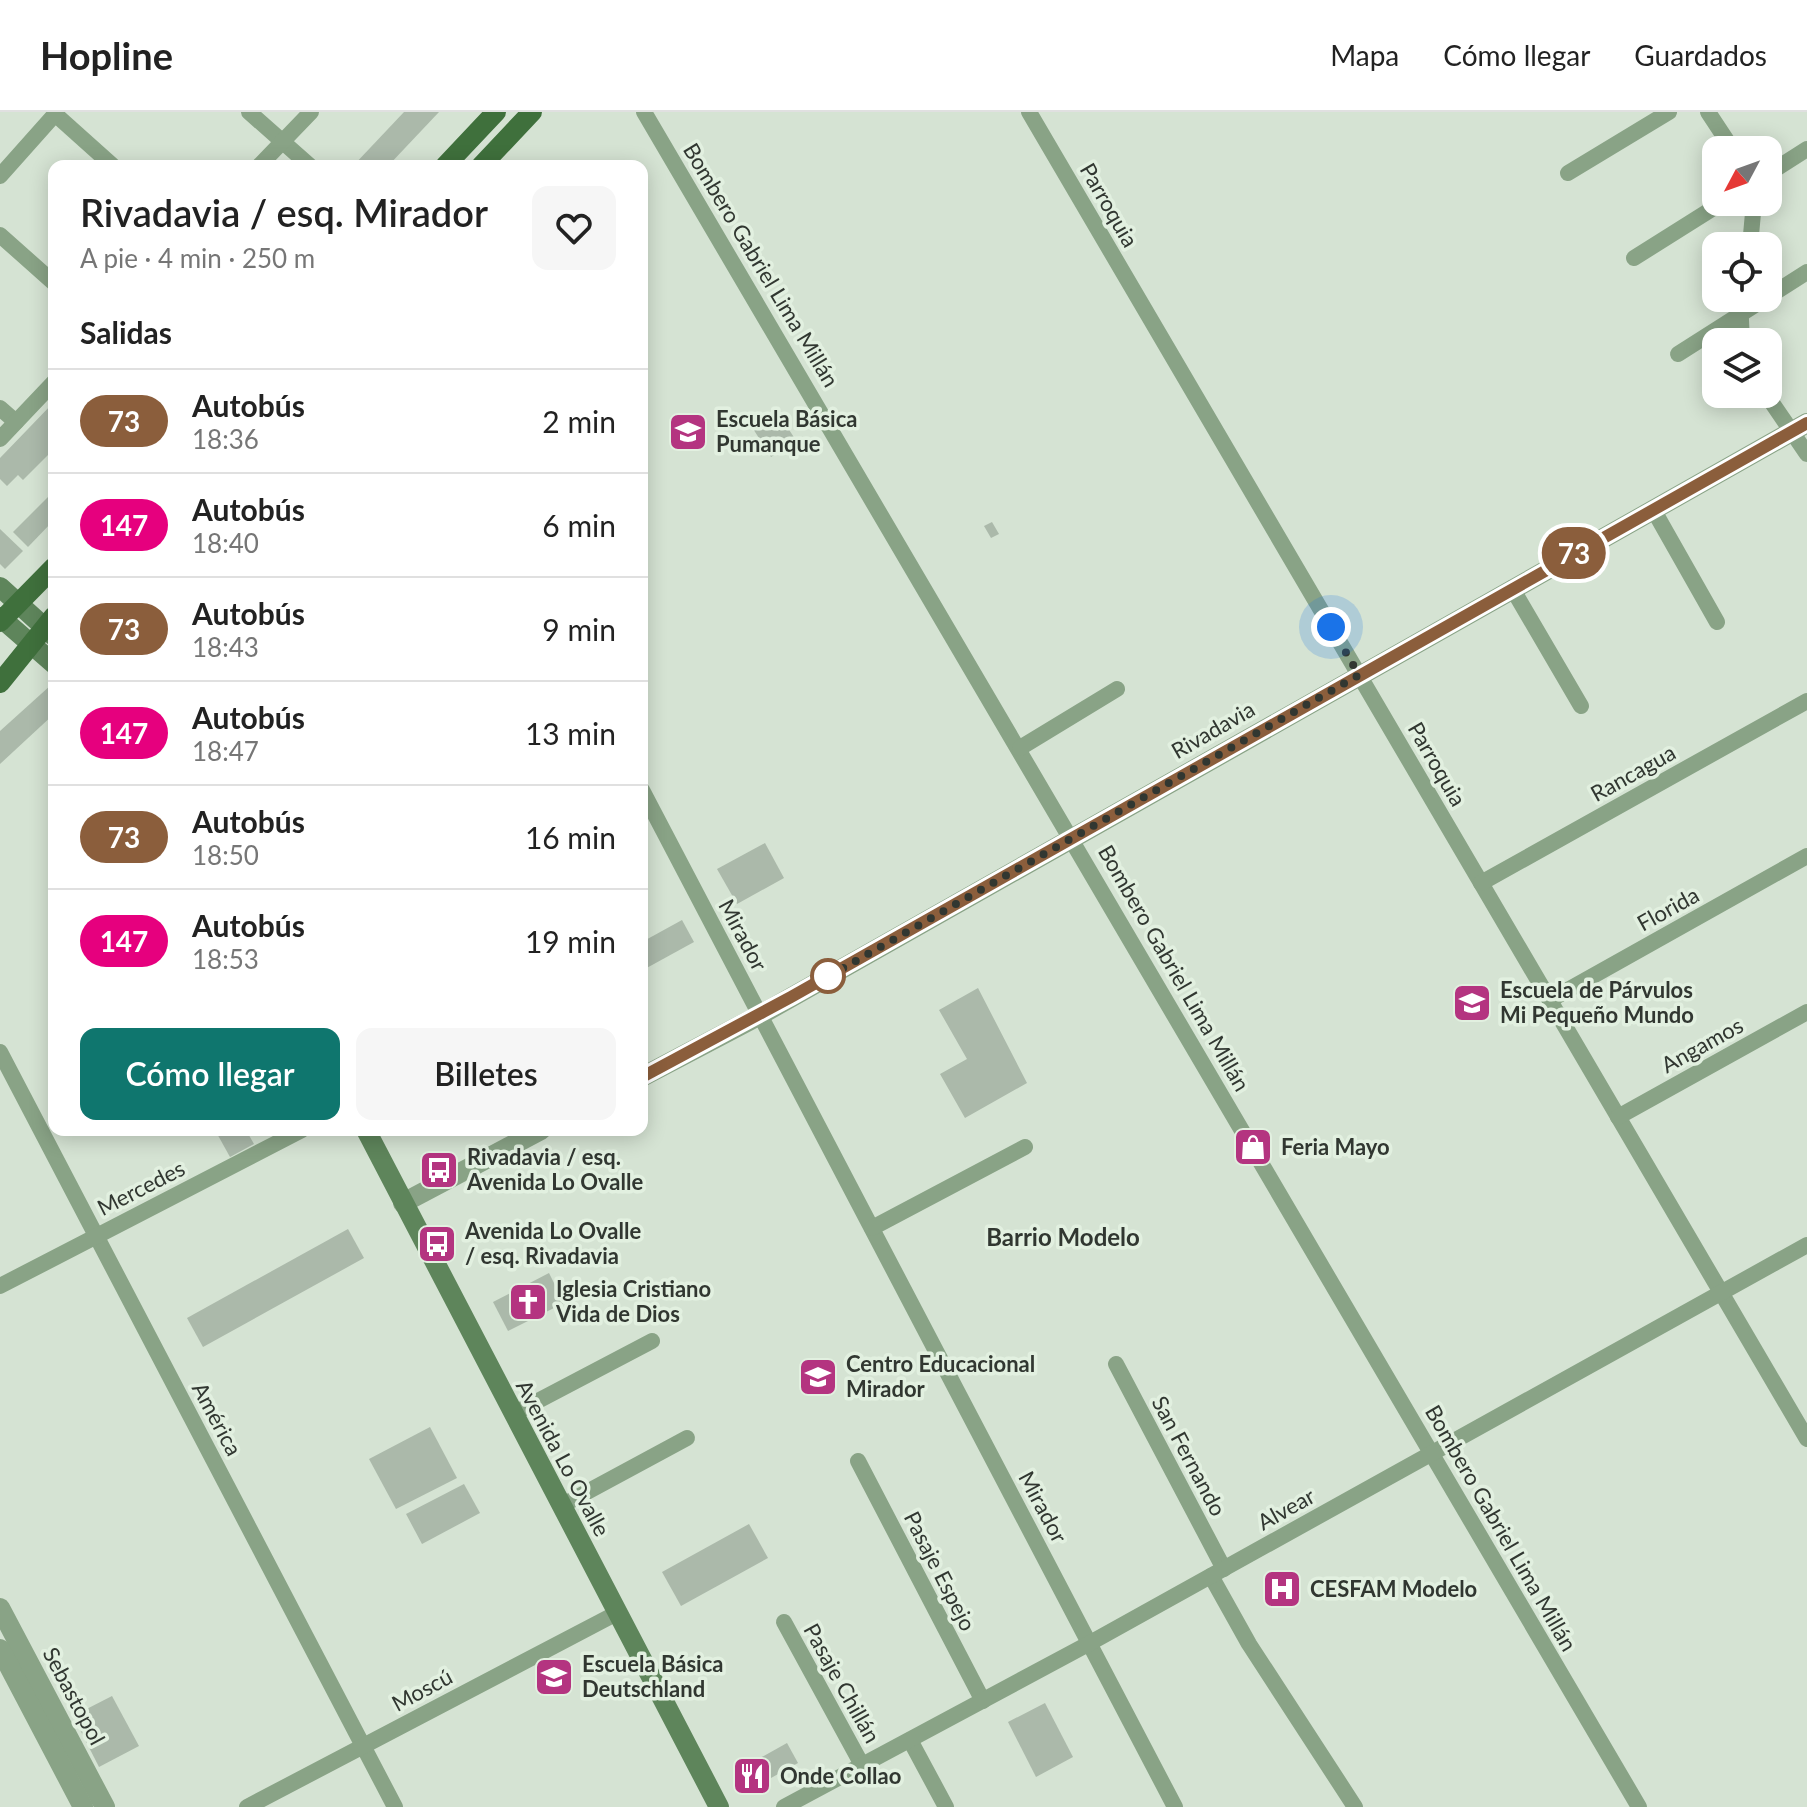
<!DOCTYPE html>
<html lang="es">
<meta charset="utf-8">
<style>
body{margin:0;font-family:Lato,sans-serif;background:#f6f6f6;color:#222;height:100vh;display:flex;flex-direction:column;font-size:30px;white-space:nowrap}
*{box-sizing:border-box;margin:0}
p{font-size:26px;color:#767676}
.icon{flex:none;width:44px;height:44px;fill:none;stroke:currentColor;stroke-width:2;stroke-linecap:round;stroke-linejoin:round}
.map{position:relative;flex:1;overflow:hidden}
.side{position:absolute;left:48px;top:48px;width:600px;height:976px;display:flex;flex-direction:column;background:#fff;border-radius:16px;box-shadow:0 4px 20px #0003}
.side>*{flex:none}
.badge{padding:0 16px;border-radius:26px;font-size:28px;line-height:52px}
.needle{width:52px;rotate:229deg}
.fabs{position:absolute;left:1702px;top:24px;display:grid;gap:16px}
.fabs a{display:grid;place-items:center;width:80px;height:80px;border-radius:16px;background:#fff;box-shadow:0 4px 20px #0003;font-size:40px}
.you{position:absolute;width:40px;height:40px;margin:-20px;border:6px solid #fff;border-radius:50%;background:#1a73e8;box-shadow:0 0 0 12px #1a73e833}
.map>.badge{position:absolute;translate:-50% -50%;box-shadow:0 0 0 4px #fff}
h2{padding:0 32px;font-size:30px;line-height:72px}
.round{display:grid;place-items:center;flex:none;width:84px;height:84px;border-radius:16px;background:#f6f6f6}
.head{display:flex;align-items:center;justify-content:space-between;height:136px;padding:0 32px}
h1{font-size:38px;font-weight:600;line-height:60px}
.action{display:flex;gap:16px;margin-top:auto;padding:16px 32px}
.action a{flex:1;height:92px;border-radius:16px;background:#0f766e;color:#fff;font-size:32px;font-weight:600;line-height:92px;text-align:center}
.action a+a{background:#f6f6f6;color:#222}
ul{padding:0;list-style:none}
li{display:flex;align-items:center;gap:24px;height:104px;padding:0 32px;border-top:2px solid #e0e0e0}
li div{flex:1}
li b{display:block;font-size:30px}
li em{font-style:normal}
li .badge{min-width:88px;font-weight:700;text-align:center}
header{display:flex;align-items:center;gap:48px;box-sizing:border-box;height:112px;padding:0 40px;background:#fff;border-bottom:2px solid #e0e0e0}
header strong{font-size:38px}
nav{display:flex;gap:44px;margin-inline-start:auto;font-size:28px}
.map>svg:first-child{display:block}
</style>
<header>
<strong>Hopline</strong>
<nav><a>Mapa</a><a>Cómo llegar</a><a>Guardados</a></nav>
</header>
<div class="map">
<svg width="1807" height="1695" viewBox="0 0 1807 1695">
<rect width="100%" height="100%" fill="#d5e3d3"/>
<g fill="#abb9aa">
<polygon points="404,0 439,0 388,54 353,54"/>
<polygon points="54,290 54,337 23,368 18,363 7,374 0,367 0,346"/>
<polygon points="767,302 777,319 786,313 797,330 771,345 750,312"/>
<polygon points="54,379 54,408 28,435 13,420"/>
<polygon points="992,410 999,422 991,426 984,414"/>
<polygon points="0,417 23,439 5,457 0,452"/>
<polygon points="51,573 54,602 0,652 0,619"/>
<polygon points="765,731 784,766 737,792 717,757"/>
<polygon points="682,808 694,830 643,858 642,830"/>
<polygon points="978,876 1027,971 965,1006 940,962 967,947 939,898"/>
<polygon points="215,1018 246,1018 254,1032 230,1045"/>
<polygon points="348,1117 364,1146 203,1235 187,1206"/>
<polygon points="549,1161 564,1191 508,1219 493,1190"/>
<polygon points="430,1315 457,1366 396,1397 369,1347"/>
<polygon points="464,1372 480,1401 422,1432 406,1402"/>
<polygon points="749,1412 768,1446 681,1494 662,1460"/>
<polygon points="112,1584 139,1634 99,1655 73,1604"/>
<polygon points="1045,1591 1073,1645 1036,1665 1008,1610"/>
<polygon points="787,1631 798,1651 744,1681 733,1661"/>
</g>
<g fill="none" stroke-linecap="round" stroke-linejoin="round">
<g stroke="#89a386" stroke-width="16">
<polyline points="249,0 310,54"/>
<polyline points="644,0 1639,1695"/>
<polyline points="1029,0 1807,1327"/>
<polyline points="1708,0 1733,38"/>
<polyline points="55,2 113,54"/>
<polyline points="259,54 311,0"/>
<polyline points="1568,61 1669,0"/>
<polyline points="1768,62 1807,37"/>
<polyline points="0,64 57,0"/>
<polyline points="0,123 54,171"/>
<polyline points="1750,134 1754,90"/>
<polyline points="1634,146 1723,90"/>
<polyline points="1768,185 1807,160"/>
<polyline points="1740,186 1742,230"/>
<polyline points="1678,242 1766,186"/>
<polyline points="1766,282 1807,342"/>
<polyline points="0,296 16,310"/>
<polyline points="0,327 54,270"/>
<polyline points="1653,397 1717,510"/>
<polyline points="1512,476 1581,594"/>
<polyline points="1020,636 1117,577"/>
<polyline points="642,678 1175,1695"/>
<polyline points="1481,771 1807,589"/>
<polyline points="1550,888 1807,744"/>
<polyline points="0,940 395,1695"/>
<polyline points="1618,1005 1807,900"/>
<polyline points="872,1116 1025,1035"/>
<polyline points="0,1174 302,1018"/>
<polyline points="1116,1252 1224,1457"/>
<polyline points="513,1302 652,1229"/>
<polyline points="858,1349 983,1589"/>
<polyline points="561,1394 687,1326"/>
<polyline points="1211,1464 1249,1532 1355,1695"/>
<polyline points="784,1510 862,1653"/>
<polyline points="910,1628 946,1695"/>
<polyline points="247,1695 617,1501"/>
<polyline points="784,1695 1090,1531 1807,1133"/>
</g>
<g stroke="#89a386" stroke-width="20">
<polyline points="642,965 760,903 1807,311"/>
<polyline points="403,1091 541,1018"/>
<polyline points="0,1496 105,1695"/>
<polyline points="0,1537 83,1695"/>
</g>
<g stroke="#5e855b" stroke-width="20">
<polyline points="0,475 54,524"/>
<polyline points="0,505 54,552"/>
<polyline points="366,1018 719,1695"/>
</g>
<g stroke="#3f703c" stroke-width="20">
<polyline points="445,54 496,0"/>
<polyline points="481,54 532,0"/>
<polyline points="0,510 54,455"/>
<polyline points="0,571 54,504"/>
</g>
</g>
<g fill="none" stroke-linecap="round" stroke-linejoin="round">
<defs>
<polyline id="line" points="642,965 791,885 1807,311"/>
</defs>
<use href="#line" stroke="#fff" stroke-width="18"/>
<use href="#line" stroke="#8b5e3c" stroke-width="12"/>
<polyline stroke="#313731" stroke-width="8" stroke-dasharray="0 14.4" points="828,864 817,871 1359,563 1331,515"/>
</g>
<defs>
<symbol id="school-square" viewBox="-11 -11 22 22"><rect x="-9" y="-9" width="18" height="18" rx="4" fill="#b43480" stroke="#e2f0e0"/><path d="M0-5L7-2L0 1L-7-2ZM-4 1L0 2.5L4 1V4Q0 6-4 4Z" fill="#fff"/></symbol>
<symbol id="shop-square" viewBox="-11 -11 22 22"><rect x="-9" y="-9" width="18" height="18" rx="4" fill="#b43480" stroke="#e2f0e0"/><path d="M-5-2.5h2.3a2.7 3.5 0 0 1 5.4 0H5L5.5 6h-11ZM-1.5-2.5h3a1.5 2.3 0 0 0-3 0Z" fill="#fff"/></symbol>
<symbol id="bus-square" viewBox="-11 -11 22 22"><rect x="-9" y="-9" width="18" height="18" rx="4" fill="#b43480" stroke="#e2f0e0"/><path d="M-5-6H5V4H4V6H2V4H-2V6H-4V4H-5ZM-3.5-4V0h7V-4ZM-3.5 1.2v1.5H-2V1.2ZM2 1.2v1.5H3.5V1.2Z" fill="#fff"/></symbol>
<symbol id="church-square" viewBox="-11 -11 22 22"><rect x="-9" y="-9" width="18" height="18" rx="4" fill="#b43480" stroke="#e2f0e0"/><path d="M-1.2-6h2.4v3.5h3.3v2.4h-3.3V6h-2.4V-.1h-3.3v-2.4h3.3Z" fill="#fff"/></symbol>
<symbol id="hospital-square" viewBox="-11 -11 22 22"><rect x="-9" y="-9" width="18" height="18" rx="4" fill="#b43480" stroke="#e2f0e0"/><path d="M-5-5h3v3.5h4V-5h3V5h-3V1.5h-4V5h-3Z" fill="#fff"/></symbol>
<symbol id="restaurant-square" viewBox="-11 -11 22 22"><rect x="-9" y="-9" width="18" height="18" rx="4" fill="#b43480" stroke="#e2f0e0"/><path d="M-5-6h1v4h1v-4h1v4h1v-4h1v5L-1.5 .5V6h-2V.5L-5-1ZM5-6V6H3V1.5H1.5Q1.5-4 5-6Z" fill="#fff"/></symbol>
</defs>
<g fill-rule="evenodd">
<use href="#school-square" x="666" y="298" width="44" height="44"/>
<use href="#school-square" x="1450" y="869" width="44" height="44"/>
<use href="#shop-square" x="1231" y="1013" width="44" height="44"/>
<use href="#bus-square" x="417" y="1036" width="44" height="44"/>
<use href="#bus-square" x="415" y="1110" width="44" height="44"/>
<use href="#church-square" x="506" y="1168" width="44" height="44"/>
<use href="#school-square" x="796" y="1243" width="44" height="44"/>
<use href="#hospital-square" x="1260" y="1455" width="44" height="44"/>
<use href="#school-square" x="532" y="1543" width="44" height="44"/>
<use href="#restaurant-square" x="730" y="1642" width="44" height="44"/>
</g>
<circle fill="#fff" stroke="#8b5e3c" stroke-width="4" cx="828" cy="864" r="16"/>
<g text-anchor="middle" stroke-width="7" stroke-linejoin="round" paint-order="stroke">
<g font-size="22" fill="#313731" stroke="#e2f0e0">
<text transform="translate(1109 93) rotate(60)" y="8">Parroquia</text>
<text transform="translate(761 153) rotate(59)" y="8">Bombero Gabriel Lima Millán</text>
<text transform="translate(1213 618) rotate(-30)" y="8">Rivadavia</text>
<text transform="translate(1437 652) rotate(60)" y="8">Parroquia</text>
<text transform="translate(1633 661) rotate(-29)" y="8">Rancagua</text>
<text transform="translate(1668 797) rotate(-29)" y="8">Florida</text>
<text transform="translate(743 823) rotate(62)" y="8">Mirador</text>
<text transform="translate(1174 856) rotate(60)" y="8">Bombero Gabriel Lima Millán</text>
<text transform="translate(1702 933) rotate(-29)" y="8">Angamos</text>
<text transform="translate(141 1076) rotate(-27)" y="8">Mercedes</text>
<text transform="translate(217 1307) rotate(62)" y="8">América</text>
<text transform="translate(1189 1344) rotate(62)" y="8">San Fernando</text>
<text transform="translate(563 1346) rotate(62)" y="8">Avenida Lo Ovalle</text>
<text transform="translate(1043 1395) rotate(62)" y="8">Mirador</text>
<text transform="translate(1286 1397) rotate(-29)" y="8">Alvear</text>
<text transform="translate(1501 1416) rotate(60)" y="8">Bombero Gabriel Lima Millán</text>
<text transform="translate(940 1459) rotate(63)" y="8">Pasaje Espejo</text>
<text transform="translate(842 1571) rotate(61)" y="8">Pasaje Chillán</text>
<text transform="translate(422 1578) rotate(-28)" y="8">Moscú</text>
<text transform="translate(74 1584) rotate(62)" y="8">Sebastopol</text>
</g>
<g font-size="22" font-weight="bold" fill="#313731" stroke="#e2f0e0" text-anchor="start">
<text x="716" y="315">Escuela Básica<tspan x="716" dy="25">Pumanque</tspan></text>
<text x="1500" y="886">Escuela de Párvulos<tspan x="1500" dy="25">Mi Pequeño Mundo</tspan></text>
<text x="1281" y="1043">Feria Mayo</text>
<text x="467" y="1053">Rivadavia / esq.<tspan x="467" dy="25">Avenida Lo Ovalle</tspan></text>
<text x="465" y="1127">Avenida Lo Ovalle<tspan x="465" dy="25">/ esq. Rivadavia</tspan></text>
<text x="556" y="1185">Iglesia Cristiano<tspan x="556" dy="25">Vida de Dios</tspan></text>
<text x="846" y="1260">Centro Educacional<tspan x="846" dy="25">Mirador</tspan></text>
<text x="1310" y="1485">CESFAM Modelo</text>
<text x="582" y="1560">Escuela Básica<tspan x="582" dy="25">Deutschland</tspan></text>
<text x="780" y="1672">Onde Collao</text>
</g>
<g font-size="24" font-weight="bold" fill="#313731" stroke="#e2f0e0">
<text x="1063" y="1134">Barrio Modelo</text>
</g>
</g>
</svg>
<div class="fabs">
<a><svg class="needle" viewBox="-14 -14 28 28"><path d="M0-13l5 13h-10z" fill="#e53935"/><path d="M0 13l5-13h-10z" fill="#767676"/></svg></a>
<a><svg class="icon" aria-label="locate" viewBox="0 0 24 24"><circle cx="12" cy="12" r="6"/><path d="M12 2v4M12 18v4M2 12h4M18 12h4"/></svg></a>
<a><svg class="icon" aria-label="layers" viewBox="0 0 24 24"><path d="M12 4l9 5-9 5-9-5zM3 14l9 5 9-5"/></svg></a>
</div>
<div class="you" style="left:1331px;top:515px"></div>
<b class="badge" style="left:1574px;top:441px;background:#8b5e3c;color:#fff">73</b>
<section class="side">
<div class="head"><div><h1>Rivadavia / esq. Mirador</h1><p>A pie · 4 min · 250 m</p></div><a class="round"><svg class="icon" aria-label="heart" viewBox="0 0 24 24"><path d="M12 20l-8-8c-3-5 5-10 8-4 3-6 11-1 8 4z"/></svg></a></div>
<h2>Salidas</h2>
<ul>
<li><span class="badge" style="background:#8b5e3c;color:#fff">73</span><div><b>Autobús</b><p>18:36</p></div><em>2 min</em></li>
<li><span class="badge" style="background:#e6007e;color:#fff">147</span><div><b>Autobús</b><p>18:40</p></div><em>6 min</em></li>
<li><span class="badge" style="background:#8b5e3c;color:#fff">73</span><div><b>Autobús</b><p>18:43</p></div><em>9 min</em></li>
<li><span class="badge" style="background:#e6007e;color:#fff">147</span><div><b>Autobús</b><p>18:47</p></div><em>13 min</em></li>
<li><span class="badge" style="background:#8b5e3c;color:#fff">73</span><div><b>Autobús</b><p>18:50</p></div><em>16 min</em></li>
<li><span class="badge" style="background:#e6007e;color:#fff">147</span><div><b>Autobús</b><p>18:53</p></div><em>19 min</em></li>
</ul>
<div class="action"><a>Cómo llegar</a><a>Billetes</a></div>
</section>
</div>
